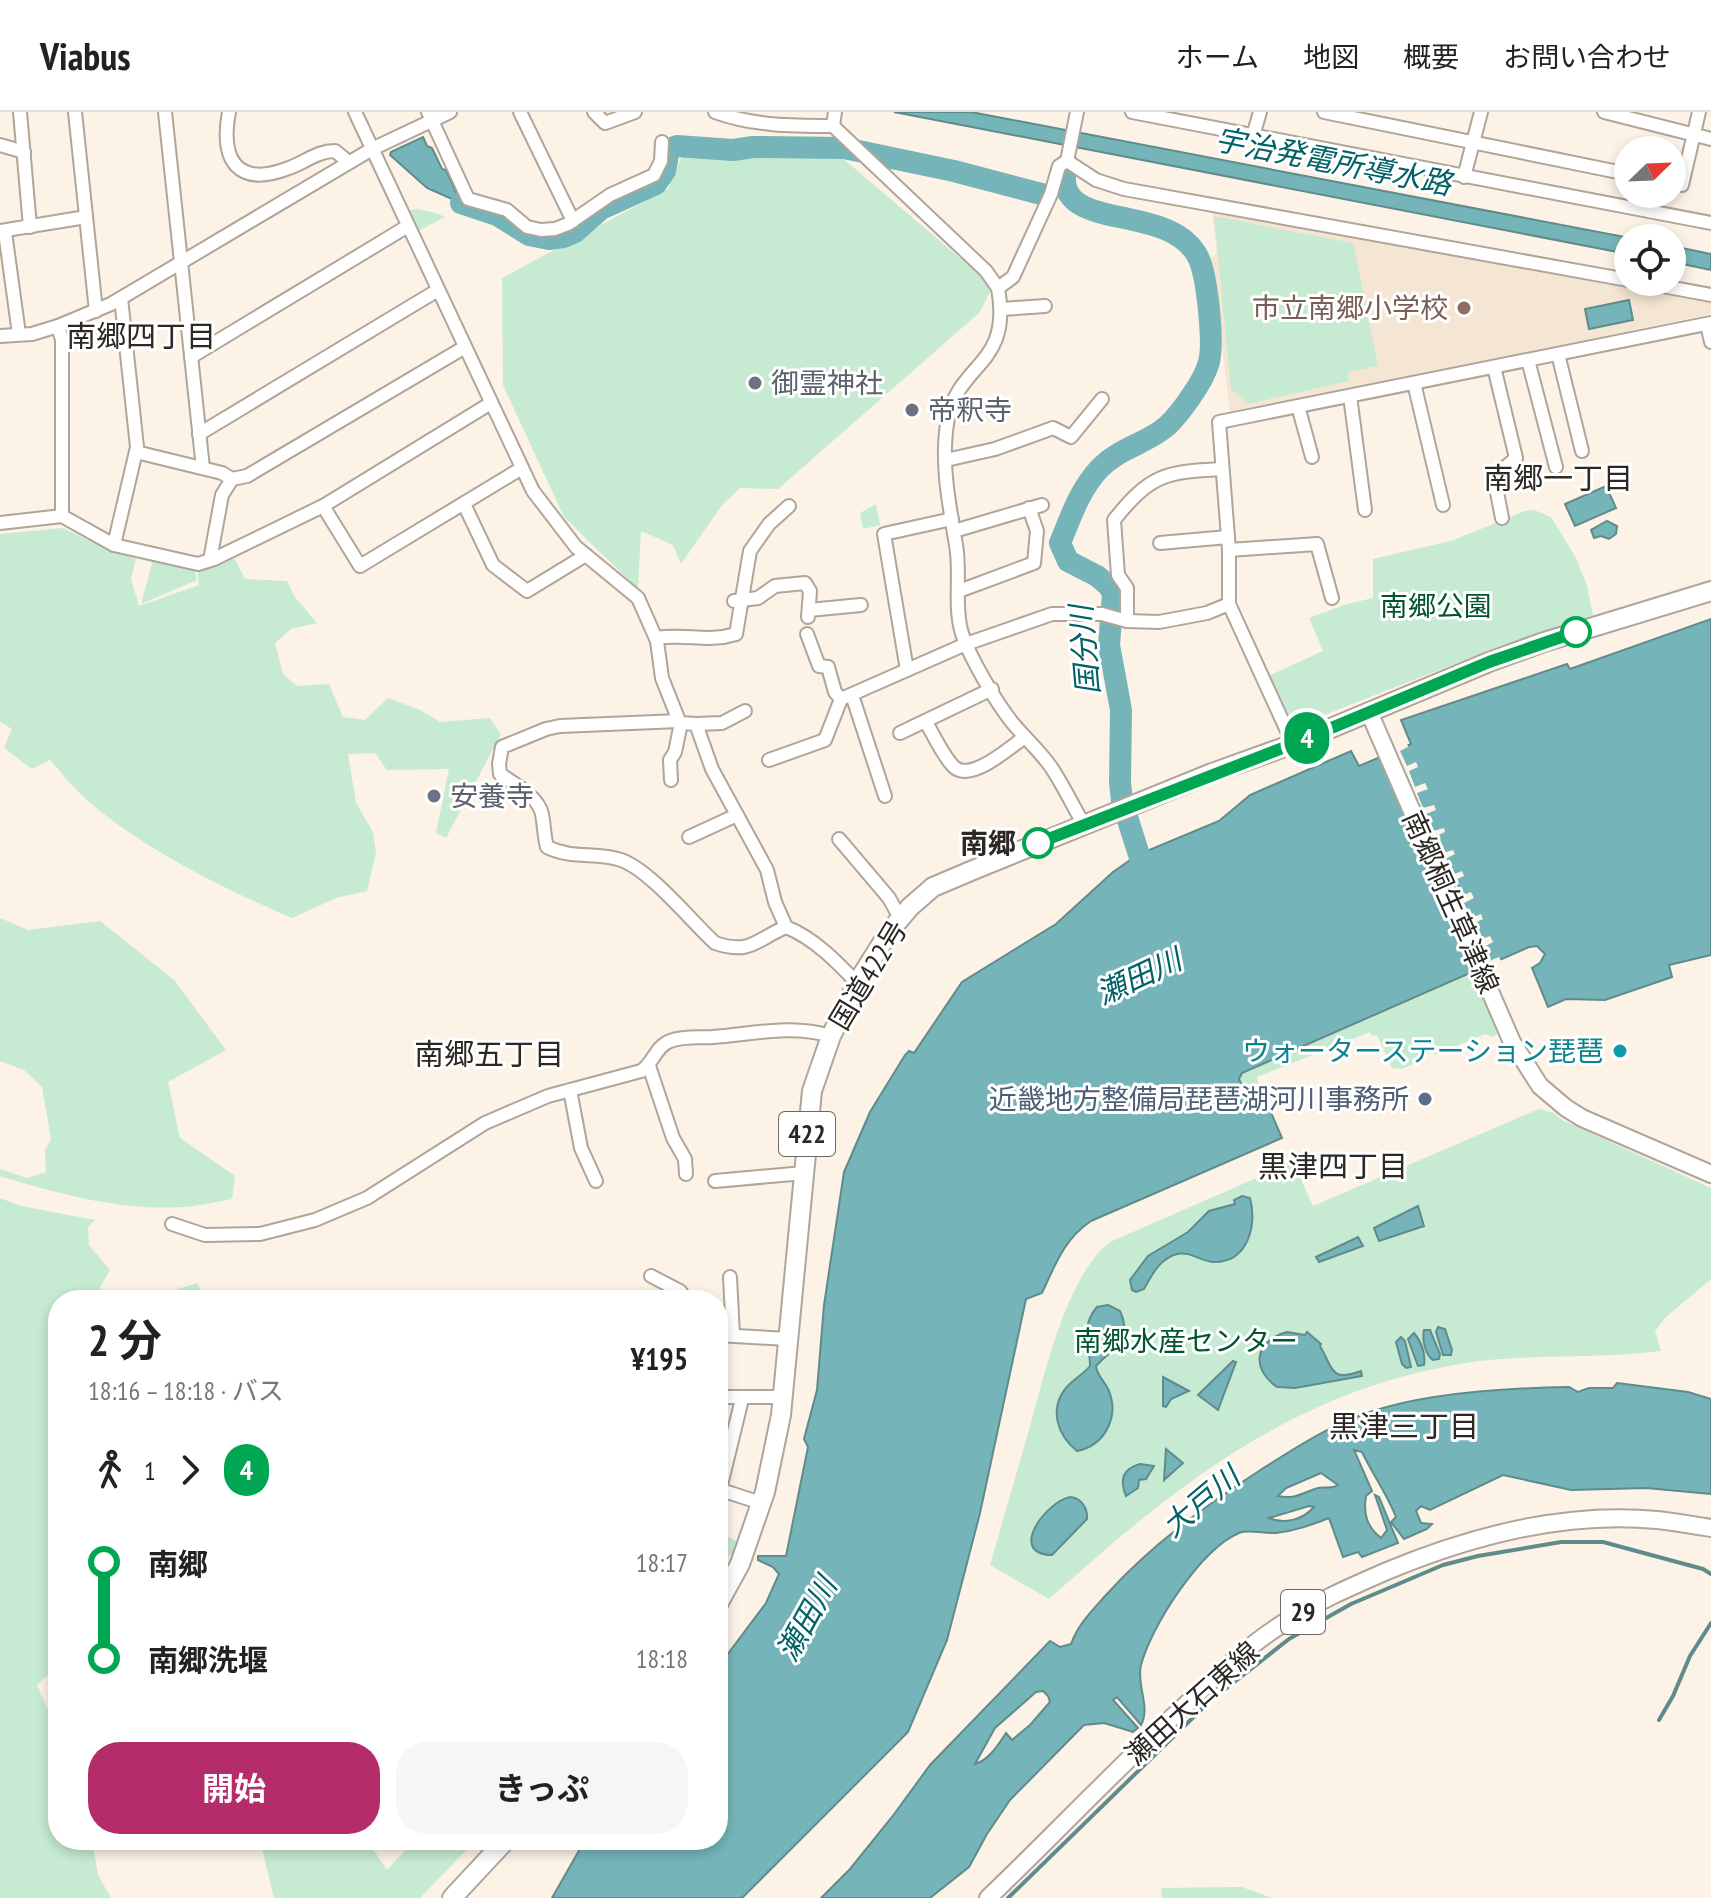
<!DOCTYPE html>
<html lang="ja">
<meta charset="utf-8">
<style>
body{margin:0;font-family:"PT Sans Narrow","Noto Sans JP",sans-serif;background:#f6f6f6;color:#222;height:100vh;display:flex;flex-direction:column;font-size:30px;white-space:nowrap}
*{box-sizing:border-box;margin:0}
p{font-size:26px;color:#767676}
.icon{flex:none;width:44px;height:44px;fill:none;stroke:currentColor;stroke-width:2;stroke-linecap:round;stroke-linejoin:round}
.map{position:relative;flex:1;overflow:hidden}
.side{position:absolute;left:48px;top:1178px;width:680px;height:560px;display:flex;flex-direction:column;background:#fff;border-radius:32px;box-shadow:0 4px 12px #0003}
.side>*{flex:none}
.badge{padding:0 16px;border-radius:26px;font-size:28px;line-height:52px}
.needle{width:52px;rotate:67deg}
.controls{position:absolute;left:1614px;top:24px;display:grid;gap:16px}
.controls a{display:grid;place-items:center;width:72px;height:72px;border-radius:50%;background:#fff;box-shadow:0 4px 12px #0003;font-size:40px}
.map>.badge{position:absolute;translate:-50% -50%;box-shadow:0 0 0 4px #fff}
.legs{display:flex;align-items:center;gap:12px;height:88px;padding:0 40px;font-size:26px}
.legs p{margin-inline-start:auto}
.head{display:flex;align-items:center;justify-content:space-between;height:136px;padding:0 40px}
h1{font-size:44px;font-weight:700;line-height:60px}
.action{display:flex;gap:16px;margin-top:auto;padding:16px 40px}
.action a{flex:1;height:92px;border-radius:32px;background:#b52c6a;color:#fff;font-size:32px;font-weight:700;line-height:92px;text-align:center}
.action a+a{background:#f6f6f6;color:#222}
ul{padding:0 40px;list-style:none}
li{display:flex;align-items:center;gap:28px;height:96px;font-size:30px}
li i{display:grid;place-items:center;width:12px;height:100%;margin:0 10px;background:currentColor}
li i::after{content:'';width:20px;height:20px;margin:-10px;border:6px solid;border-radius:50%;background:#fff}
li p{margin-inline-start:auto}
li:first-child i{background:linear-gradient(#0000 50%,currentColor 0)}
li:last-child i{background:linear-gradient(currentColor 50%,#0000 0)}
header{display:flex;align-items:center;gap:48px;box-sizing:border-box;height:112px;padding:0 40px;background:#fff;border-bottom:2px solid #e0e0e0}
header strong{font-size:38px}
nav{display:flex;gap:44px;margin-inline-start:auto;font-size:28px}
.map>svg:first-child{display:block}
</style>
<header>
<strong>Viabus</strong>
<nav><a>ホーム</a><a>地図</a><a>概要</a><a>お問い合わせ</a></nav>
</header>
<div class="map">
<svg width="1711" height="1786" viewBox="0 0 1711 1786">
<rect width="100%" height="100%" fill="#fcf2e6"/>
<polygon fill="#f5e6d3" points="1212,101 1635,174 1711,190 1711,202 1492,248 1230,299 1211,146 1217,141"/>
<g fill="#c6ead2">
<polygon points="686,34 834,39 993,174 980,200 778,377 740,376 722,393 681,452 673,433 641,419 638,477 564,405 503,273 502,166 668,77"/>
<polygon points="417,97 436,101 445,105 416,120 406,99"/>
<polygon points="1214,104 1353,131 1378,254 1348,260 1349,269 1248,292 1231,277"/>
<polygon points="876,392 880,413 863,417 860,401"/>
<polygon points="1534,398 1551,405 1576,446 1587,474 1593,503 1492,537 1289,617 1266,565 1323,539 1309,506 1347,492 1373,486 1373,447 1451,429 1525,399"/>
<path d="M 63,416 L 109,438 L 136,447 L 131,467 L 139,494 L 199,473 L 197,457 L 235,447 L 245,467 L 287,469 L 294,484 L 317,511 L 291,517 L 275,531 L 283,562 L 297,574 L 329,572 L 343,605 L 365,608 L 388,586 L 420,598 L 440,610 L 490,606 L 501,622 L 446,726 L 436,721 L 449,657 L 387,658 L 375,641 L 348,642 L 356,691 L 373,720 L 376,741 L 367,779 L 336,786 L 292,806 C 221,775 147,739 88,689 C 74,677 62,661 50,648 L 32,657 L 4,636 L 12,617 L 0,610 L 0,422 Z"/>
<polygon points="153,448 194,457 197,468 141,492"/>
<path d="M 0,806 L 28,818 L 100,809 L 174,868 L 226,938 L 168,970 L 180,1026 L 235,1064 L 232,1087 C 216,1090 199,1094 183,1095 C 122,1099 58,1082 0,1064 L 0,1057 L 27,1066 L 46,1060 L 45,1038 L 51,1027 L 42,975 L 24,958 L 0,949 Z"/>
<polygon points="1471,859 1498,922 1492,925 1485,922 1435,943 1432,939 1423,943 1424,947 1402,957 1392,956 1377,923 1372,924 1370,920 1257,965 1259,973 1245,981 1239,967 1242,961"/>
<path d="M 1539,997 L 1554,1001 L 1562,1008 L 1711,1076 L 1711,1167 L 1666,1205 L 1655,1219 L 1661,1239 C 1591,1248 1519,1240 1449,1254 C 1286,1284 1169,1379 1049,1487 L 990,1453 C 1003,1408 1016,1363 1029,1318 C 1044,1265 1066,1164 1110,1130 L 1293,1050 L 1313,1094 Z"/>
<polygon points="0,1086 21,1094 95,1108 88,1115 89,1133 110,1158 100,1175 105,1188 58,1188 58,1553 37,1573 58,1621 58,1728 92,1728 98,1763 111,1786 0,1786"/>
<polygon points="197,1171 205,1186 246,1185 249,1188 170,1188 178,1177"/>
<polygon points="718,1420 738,1430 736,1442 729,1444 718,1436"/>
<polygon points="260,1728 367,1728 387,1758 415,1728 476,1728 420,1786 274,1786"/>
<polygon points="1242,1775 1272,1786 1162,1786 1161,1776"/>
</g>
<g fill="#75b5b9" stroke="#5f8b8c" stroke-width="2" fill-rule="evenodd">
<polygon points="894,0 971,0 1630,126 1628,142"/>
<polygon points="423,25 427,34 432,36 442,57 446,58 461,91 427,76 390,43 391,40"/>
<polygon points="1672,134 1711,142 1711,158 1672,150"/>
<polygon points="1629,188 1633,208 1589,217 1585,197"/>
<polygon points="1606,374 1616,396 1575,414 1565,392"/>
<polygon points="1607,409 1617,414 1616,422 1609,427 1601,424 1594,426 1591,418"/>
<path d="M 1711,507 L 1711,843 L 1669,853 L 1672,865 L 1605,888 L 1566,887 L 1548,895 L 1532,856 L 1540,851 L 1545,842 L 1537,834 L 1529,835 L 1242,961 L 1239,967 L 1245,981 L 1259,973 L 1282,1026 L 1091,1109 C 1065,1126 1055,1153 1042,1181 L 1026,1187 L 980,1401 L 947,1528 L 908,1620 L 742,1786 L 552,1786 L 585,1728 L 718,1728 L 718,1555 L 766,1491 L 779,1462 L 773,1455 L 758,1448 L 758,1444 L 786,1444 L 808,1335 L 804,1327 L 817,1278 L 824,1193 L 844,1060 L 870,1000 L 905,943 L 909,939 L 914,941 L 962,870 L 1056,812 L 1113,760 L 1133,746 L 1126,720 L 1137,714 L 1147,739 L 1219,709 L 1250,683 L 1351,639 L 1359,654 L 1411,632 L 1401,608 L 1567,552 L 1570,557 Z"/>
<path d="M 1242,1084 L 1250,1086 C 1257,1114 1248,1151 1213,1150 C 1200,1149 1190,1139 1177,1142 C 1159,1147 1152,1163 1144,1177 L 1136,1180 L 1132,1178 L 1130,1168 L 1148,1144 L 1188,1120 L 1209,1099 L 1235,1092 L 1234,1088 Z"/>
<polygon points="1418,1094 1424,1114 1379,1129 1374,1116"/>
<polygon points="1358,1125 1363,1134 1319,1150 1316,1145"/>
<path d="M 1108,1193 L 1120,1199 C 1134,1229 1112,1236 1096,1254 C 1097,1264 1104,1268 1108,1277 C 1120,1303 1106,1333 1077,1339 C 1057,1323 1049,1297 1066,1276 C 1073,1267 1083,1263 1090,1254 C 1090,1232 1080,1214 1097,1195 Z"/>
<polygon points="1438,1215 1445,1217 1452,1238 1451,1243 1443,1243 1436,1220"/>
<path d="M 1424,1218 L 1430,1218 L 1440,1242 L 1439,1247 L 1433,1248 C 1425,1243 1422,1227 1424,1218 Z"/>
<path d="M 1287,1220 L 1305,1223 L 1307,1220 L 1321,1232 L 1320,1234 C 1333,1255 1329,1271 1361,1259 L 1362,1264 L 1295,1276 L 1277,1275 C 1250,1256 1255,1229 1287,1220 Z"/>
<path d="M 1414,1221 C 1421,1229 1426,1242 1424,1253 L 1418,1254 L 1408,1227 Z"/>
<polygon points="1401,1225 1405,1229 1411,1255 1406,1256 1402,1252 1396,1230"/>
<polygon points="1233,1249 1236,1250 1218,1298 1198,1283"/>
<polygon points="1163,1265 1189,1279 1171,1287 1166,1295 1163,1294"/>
<path d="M 1617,1271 L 1688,1280 L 1711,1287 L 1711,1382 L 1646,1376 L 1571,1378 L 1503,1363 L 1430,1398 L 1421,1394 L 1416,1399 L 1421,1411 L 1432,1412 L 1427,1417 L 1404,1427 L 1391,1410 L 1396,1405 C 1387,1382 1373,1363 1362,1340 L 1354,1338 L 1372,1379 L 1366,1384 C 1363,1402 1367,1415 1381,1426 L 1387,1418 L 1375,1383 L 1379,1385 L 1398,1431 L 1362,1445 L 1358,1440 L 1343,1445 L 1329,1406 C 1311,1413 1295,1419 1276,1421 C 1265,1422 1249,1417 1239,1421 C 1201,1437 1151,1514 1141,1553 C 1136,1573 1151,1595 1141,1613 L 1117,1585 L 1113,1588 L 1138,1616 L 1133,1620 L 1104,1611 L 1084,1613 L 1010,1688 L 987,1722 L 969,1755 L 930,1786 L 821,1786 L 850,1757 L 892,1705 L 930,1653 L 1050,1529 L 1060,1535 L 1071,1532 C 1078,1512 1093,1498 1106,1483 C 1152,1432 1205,1394 1262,1357 C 1297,1335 1330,1313 1370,1300 C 1427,1281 1508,1276 1569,1275 L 1578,1280 L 1589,1276 L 1613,1276 ZM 1321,1361 L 1338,1373 C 1330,1378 1327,1374 1318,1376 C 1304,1380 1295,1388 1278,1384 L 1286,1376 ZM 1309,1394 L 1314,1395 C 1304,1407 1284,1413 1269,1406 ZM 1043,1579 L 1048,1584 L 1050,1590 L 1030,1613 L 1012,1628 L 1006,1621 C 998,1633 989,1648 975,1652 L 995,1616 L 1036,1580 Z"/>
<polygon points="1166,1337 1183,1351 1164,1368"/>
<path d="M 1140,1352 L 1154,1354 L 1146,1367 L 1139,1368 L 1138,1376 L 1126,1384 C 1119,1367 1123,1357 1140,1352 Z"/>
<path d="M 1070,1385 C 1081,1386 1088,1396 1087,1407 L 1052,1443 C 1007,1442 1046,1390 1070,1385 Z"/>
</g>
<polygon fill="#fcf2e6" points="1407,631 1408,635 1400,639 1407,654 1416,650 1418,655 1409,659 1415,675 1425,671 1428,677 1417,681 1423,696 1434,693 1436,698 1426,702 1433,719 1444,716 1445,720 1435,725 1443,741 1453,738 1455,742 1445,747 1452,763 1462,759 1464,764 1455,768 1461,784 1471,780 1474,786 1464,791 1471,806 1481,802 1483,807 1473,812 1480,828 1490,824 1493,830 1484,835 1489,849 1499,845 1502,851 1473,863 1379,643"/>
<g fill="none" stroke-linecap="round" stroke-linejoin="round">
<g stroke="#5f8b8c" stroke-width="4">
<polyline points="1659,1608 1673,1584 1690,1544 1711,1511"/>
<polyline points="1008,1786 1210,1589 1289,1527 1351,1492 1443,1453 1478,1444 1561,1430 1603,1430 1703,1457 1711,1462"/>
</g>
<g stroke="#75b5b9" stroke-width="22">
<path d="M 1066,56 C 1052,123 1169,88 1198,145 C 1207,162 1215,235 1208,253 C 1203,270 1180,302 1167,314 C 1146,332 1121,335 1100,356 C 1080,377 1071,404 1060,431 L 1068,449 L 1097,464 L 1109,474 L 1113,482 L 1109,533 L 1121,598 L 1120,670 L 1122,689 L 1140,746"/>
<polyline points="461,91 497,103 529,123 549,127 563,125 575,120 601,97 656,72 665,59 669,37 677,34 733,38 753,35 844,36 954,59 1045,83"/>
</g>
<defs>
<g id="minor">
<polyline points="20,0 30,115"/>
<polyline points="75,0 96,199"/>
<polyline points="165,0 203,356"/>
<path d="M 229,0 C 220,48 237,76 289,56 C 306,50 317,39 335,39 L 346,48"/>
<polyline points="355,0 533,379 576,435 638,486 657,529 662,566 679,609"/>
<polyline points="428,0 468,87 507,98 527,115 541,118 555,117 568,112 610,83 654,63 661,49 662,30"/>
<polyline points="520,0 573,109"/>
<polyline points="594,0 605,11 635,0"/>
<path d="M 715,0 C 754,14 791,14 833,14 L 835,0"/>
<path d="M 1077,0 L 1067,49 L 1059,54 L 1051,82 L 1013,165 L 998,176 C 1012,254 960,249 948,306 C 940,348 949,392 956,433 C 961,461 954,491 961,518 C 967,541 996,590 1011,609 C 1023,624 1039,638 1051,655 C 1063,673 1073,694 1084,713"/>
<polyline points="1132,0 1711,111"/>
<polyline points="1324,0 1628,62"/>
<polyline points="1604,0 1711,27"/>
<polyline points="833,14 986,159 998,176"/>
<polyline points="1253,24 1260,0"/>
<polyline points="0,33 24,40"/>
<polyline points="1067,49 1096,68 1124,77 1628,168"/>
<polyline points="1464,65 1481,0"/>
<polyline points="1672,71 1682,73 1699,0"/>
<polyline points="0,119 86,105"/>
<polyline points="5,120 19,222"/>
<polyline points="1641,170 1711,183"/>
<polyline points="1002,197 1045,194"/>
<polyline points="1707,212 1711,230"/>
<polyline points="58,214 62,228 62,404"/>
<polyline points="0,224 32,222 58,214 111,192 372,37 450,0"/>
<polyline points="1558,242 1582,339"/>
<polyline points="191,245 408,114"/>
<polyline points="1528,248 1556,355"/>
<polyline points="1494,255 1516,346 1502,358 1495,370 1502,406"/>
<polyline points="1414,271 1443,393"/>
<polyline points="1350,284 1365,398"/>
<polyline points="1298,294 1312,345"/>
<polyline points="199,322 438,178"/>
<polyline points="136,340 222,361 232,367 247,364 465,235"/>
<polyline points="946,348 995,337 1053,316 1071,325 1102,287"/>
<polyline points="464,392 493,453 527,479 586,443"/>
<polyline points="323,394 360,454 522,356"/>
<polyline points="0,411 62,404 114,433 198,452 214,447 323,394 491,291"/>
<polyline points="954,419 1042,393"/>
<polyline points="1160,431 1228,425"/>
<polyline points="114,433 137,335 121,186"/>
<polyline points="1229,438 1317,432 1332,486"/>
<polyline points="210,448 222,383 232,367"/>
<polyline points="959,479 1034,451 1037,419 1029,396"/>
<polyline points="734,489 758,486 775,474 805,471 810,479 808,505"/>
<polyline points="809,498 861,493"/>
<path d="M 1127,509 L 1127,476 L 1118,463 L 1114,408 C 1151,362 1165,360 1222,357"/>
<polyline points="807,522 819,554 828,555 835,580 841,587"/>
<path d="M 656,526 C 686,521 707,531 736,522 L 750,439 L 769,412 L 789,394"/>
<polyline points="907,558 884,422 952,407"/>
<polyline points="852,583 885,684"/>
<path d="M 926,610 C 934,624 942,642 953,654 C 970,672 1010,635 1025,625"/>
<polyline points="696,612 722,611 745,599"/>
<polyline points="900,621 992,577"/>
<polyline points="1293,632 1229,492 1229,438 1219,310 1711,211"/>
<polyline points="769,648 825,628 841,587 966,532 1052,502 1102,502 1127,509 1159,510 1207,501 1229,492"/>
<polyline points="671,668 670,648 675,640 681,611"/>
<polyline points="689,725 737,703"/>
<polyline points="839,727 889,786 900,806"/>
<path d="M 786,815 C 755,828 751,843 715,831 C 690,808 650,758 621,748 C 596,739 574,748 547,735 C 544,724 544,712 542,702 C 538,684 514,672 500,662 L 499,652 L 502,635 L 546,617 L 560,614 L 679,609 L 681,611 L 696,612 L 712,657 L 767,758 L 775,790 L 786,815 C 814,826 837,850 857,871"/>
<polyline points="649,954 673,1026 685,1047 686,1062"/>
<polyline points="570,978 581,1036 596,1069"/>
<polyline points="715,1069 804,1061"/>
<path d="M 172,1112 L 205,1123 L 260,1122 L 315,1108 L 367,1086 L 485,1011 L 548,984 L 641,959 C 653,952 655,935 670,929 C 684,924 699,926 713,925 C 753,922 791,912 831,924"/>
<polyline points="651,1164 680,1179 686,1188"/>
<polyline points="730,1165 733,1223"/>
<polyline points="718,1223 788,1227"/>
<polyline points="718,1285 783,1285"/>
<polyline points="718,1377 761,1391"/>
<polyline points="720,1377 742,1287"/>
</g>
<g id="major">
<polyline points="1369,600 1512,930 1540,974 1566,996 1582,1006 1711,1062"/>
<path d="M 988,1786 C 1052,1725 1113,1660 1178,1600 C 1210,1570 1242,1538 1279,1514 C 1313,1491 1350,1475 1387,1459 C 1471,1424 1565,1399 1657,1408 C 1675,1410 1693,1413 1711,1416"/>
</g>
<g id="highway">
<polyline points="718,1492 740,1452 765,1380 781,1303 812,979 831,924 857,871 889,820 910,795 933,775 978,756 1212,661 1293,632 1489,550 1544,530 1711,479"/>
<polyline points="452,1786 506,1728"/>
</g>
</defs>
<use href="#minor" stroke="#afa59a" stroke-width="16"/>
<use href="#major" stroke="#afa59a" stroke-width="20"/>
<use href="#highway" stroke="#afa59a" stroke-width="22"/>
<use href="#minor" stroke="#fff" stroke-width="12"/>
<use href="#major" stroke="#fff" stroke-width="16"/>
<use href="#highway" stroke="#fff" stroke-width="18"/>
</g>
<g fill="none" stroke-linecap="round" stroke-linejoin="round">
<defs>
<polyline id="line-1" points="1038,731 1293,632 1489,550 1576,520"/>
</defs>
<use href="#line-1" stroke="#fff" stroke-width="18"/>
<use href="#line-1" stroke="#00a651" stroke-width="12"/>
</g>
<circle fill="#8d6e63" stroke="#fff" stroke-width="3" cx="1464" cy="196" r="8"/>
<g fill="#6b7280" stroke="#fff" stroke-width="3">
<circle cx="755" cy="271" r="8"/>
<circle cx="912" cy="298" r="8"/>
<circle cx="434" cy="684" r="8"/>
</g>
<g fill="#fff" stroke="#00a651" stroke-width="4">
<circle cx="1576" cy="520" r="14"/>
<circle cx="1038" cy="731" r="14"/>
</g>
<circle fill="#0f9aa8" stroke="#fff" stroke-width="3" cx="1620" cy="939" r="8"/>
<circle fill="#5c6f8a" stroke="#fff" stroke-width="3" cx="1425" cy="987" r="8"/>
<g text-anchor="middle" stroke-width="6" stroke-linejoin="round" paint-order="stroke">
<g fill="#fff" stroke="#6b6866" stroke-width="2">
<rect x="779" y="1000" width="56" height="44" rx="6"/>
<rect x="1281" y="1478" width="44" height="44" rx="6"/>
</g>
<g font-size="26" font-weight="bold" fill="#2c2824">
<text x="807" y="1031">422</text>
<text x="1303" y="1509">29</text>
</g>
<g font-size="28" fill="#785e54" stroke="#fff" text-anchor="end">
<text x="1448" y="206">市立南郷小学校</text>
</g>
<g font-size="28" fill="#5b616d" stroke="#fff" text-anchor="start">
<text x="771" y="281">御霊神社</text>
<text x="928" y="308">帝釈寺</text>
<text x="450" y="694">安養寺</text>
</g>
<g font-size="28" fill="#00542e" stroke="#fff">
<text x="1436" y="504">南郷公園</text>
<text x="1186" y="1239">南郷水産センター</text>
</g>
<g font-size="28" font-weight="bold" fill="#2c2824" stroke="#fff" text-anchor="end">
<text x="1016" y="741">南郷</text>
</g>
<g font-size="28" fill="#2c2824" stroke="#fff">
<text transform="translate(1451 790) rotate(66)" y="10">南郷桐生草津線</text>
<text transform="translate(868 863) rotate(-59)" y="10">国道422号</text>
<text transform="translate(1192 1591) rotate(-42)" y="10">瀬田大石東線</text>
</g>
<g font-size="28" fill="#0d838f" stroke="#fff" text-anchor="end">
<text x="1604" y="949">ウォーターステーション琵琶</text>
</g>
<g font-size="28" fill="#4e5e75" stroke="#fff" text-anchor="end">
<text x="1409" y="997">近畿地方整備局琵琶湖河川事務所</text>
</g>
<g font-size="30" font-style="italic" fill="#006266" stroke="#fff">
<text transform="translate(1333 50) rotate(11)" y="10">宇治発電所導水路</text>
<text transform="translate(1085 538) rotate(-95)" y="10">国分川</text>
<text transform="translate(1139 865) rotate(-25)" y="10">瀬田川</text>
<text transform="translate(1201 1390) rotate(-40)" y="10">大戸川</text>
<text transform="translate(807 1507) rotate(-61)" y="10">瀬田川</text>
</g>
<g font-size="30" fill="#2c2824" stroke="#fff">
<text x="141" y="235">南郷四丁目</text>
<text x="1558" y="377">南郷一丁目</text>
<text x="489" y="953">南郷五丁目</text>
<text x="1333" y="1065">黒津四丁目</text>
<text x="1404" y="1325">黒津三丁目</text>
</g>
</g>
</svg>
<div class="controls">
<a><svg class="needle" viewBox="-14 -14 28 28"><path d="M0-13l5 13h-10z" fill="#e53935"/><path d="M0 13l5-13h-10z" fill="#767676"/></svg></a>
<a><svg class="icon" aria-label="locate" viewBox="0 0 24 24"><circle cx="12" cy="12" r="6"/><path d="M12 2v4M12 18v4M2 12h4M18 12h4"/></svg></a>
</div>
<b class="badge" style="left:1307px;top:626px;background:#00a651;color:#fff">4</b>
<section class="side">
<div class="head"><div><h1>2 分</h1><p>18:16 – 18:18 · バス</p></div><b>¥195</b></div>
<div class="legs"><svg class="icon" aria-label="walk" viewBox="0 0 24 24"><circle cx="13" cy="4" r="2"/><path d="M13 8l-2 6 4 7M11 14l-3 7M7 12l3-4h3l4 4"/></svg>1<svg class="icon" aria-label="forward" viewBox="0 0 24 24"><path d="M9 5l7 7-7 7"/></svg><b class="badge" style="background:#00a651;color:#fff">4</b></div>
<ul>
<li><i style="color:#00a651"></i><b>南郷</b><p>18:17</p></li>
<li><i style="color:#00a651"></i><b>南郷洗堰</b><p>18:18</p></li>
</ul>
<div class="action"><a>開始</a><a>きっぷ</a></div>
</section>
</div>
